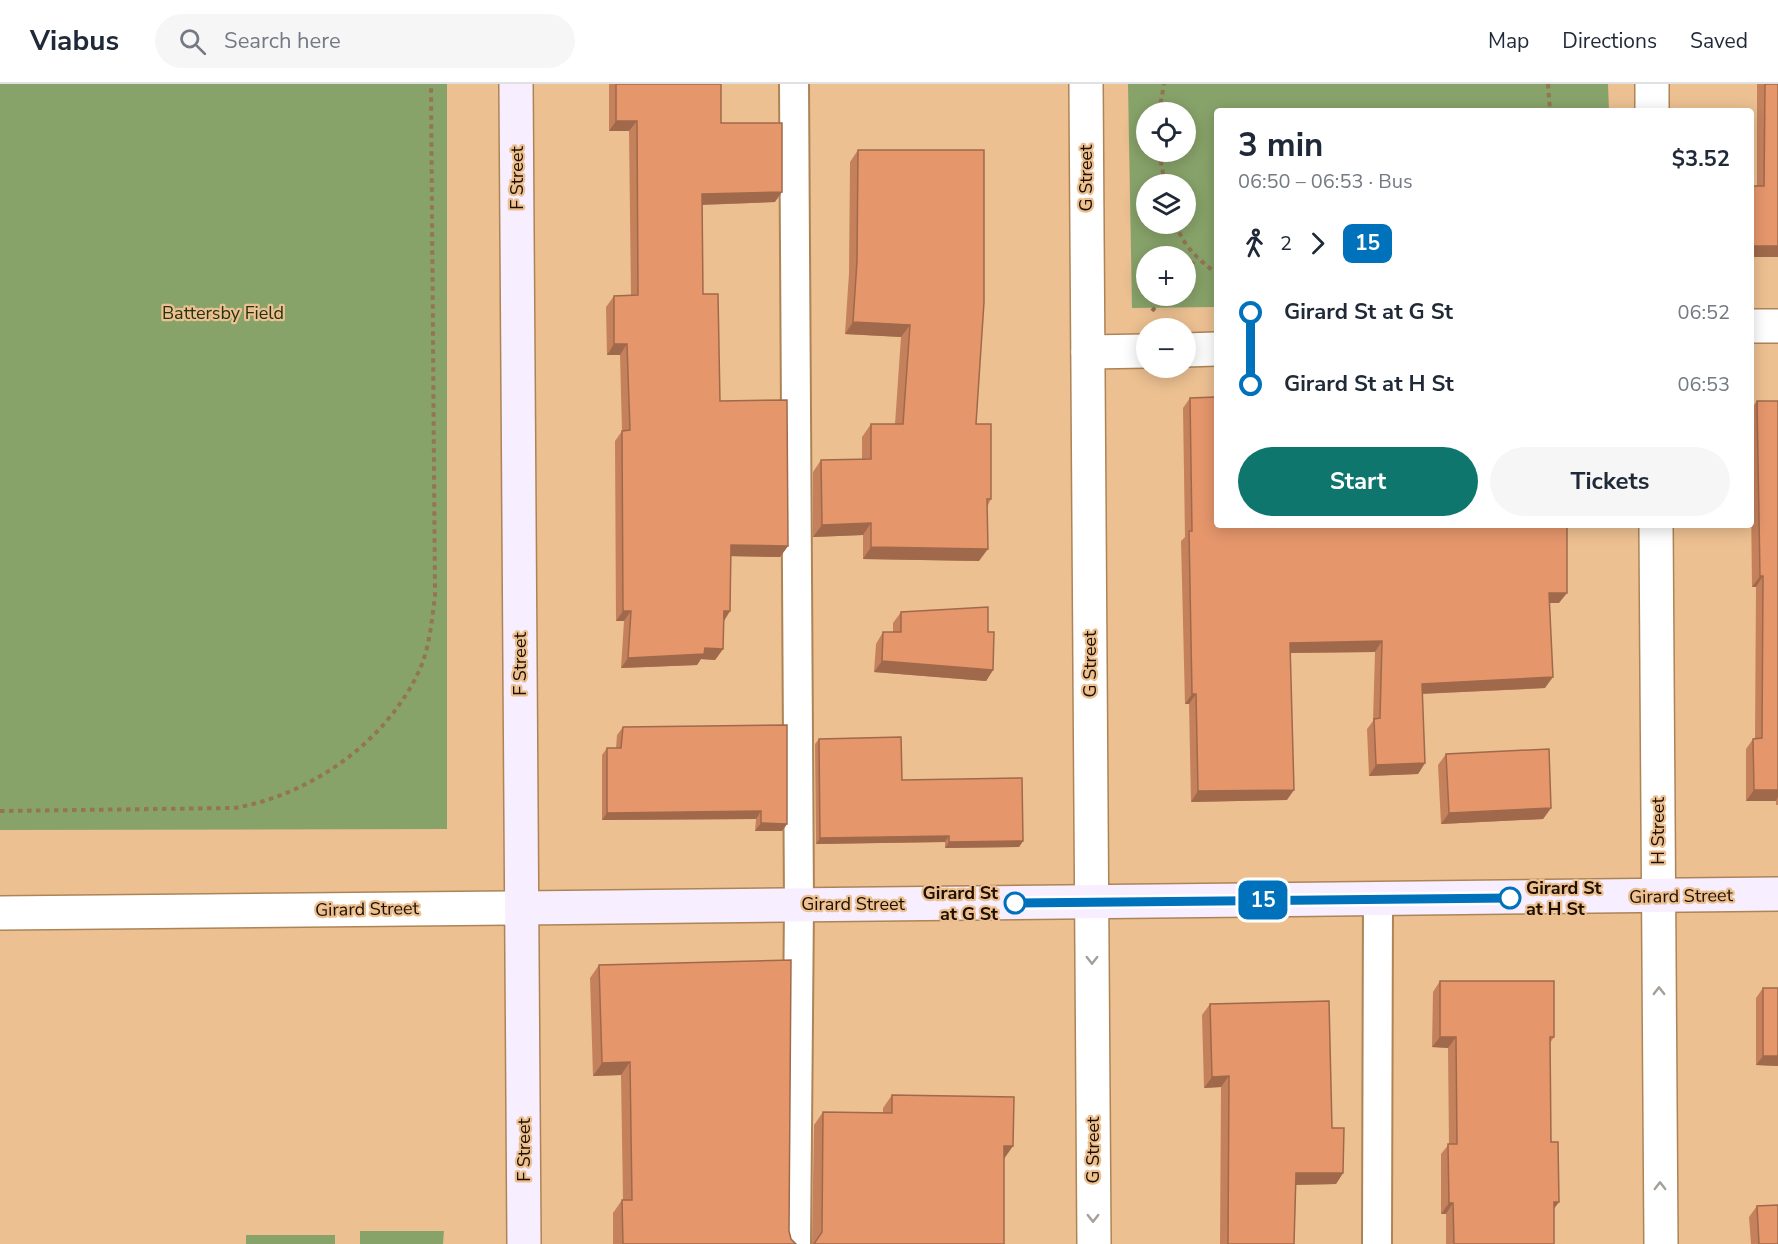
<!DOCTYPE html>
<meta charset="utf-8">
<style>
body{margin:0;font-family:"Nunito Sans",sans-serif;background:#f6f6f7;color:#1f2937;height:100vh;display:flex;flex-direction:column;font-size:22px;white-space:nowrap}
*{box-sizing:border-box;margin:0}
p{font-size:20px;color:#747a83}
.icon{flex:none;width:33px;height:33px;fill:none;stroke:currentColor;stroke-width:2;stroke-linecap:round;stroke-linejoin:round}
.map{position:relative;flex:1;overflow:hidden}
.sheet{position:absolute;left:1214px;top:24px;width:540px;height:420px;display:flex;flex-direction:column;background:#fff;border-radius:6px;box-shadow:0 3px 15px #0003}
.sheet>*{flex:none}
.badge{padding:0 12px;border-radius:9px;font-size:21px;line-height:39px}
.buttons{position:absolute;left:1136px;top:18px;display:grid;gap:12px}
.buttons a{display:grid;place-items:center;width:60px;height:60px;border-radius:50%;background:#fff;box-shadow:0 3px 15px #0003;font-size:30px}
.map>.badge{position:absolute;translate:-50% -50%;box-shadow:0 0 0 3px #fff}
.legs{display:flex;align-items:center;gap:9px;height:66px;padding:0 24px;font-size:20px}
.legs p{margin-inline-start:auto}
.summary{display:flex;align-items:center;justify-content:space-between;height:102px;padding:0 24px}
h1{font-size:33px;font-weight:700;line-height:45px}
.button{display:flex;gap:12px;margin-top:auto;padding:12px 24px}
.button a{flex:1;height:69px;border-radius:36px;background:#0f766e;color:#fff;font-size:24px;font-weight:700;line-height:69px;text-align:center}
.button a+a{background:#f6f6f7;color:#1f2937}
ul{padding:0 24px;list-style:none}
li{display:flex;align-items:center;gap:21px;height:72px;font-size:22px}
li i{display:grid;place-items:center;width:9px;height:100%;margin:0 8px;background:currentColor}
li i::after{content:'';width:15px;height:15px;margin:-8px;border:4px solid;border-radius:50%;background:#fff}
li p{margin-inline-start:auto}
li:first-child i{background:linear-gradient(#0000 50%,currentColor 0)}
li:last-child i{background:linear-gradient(currentColor 50%,#0000 0)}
header{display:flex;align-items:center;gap:36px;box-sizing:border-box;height:84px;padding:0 30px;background:#fff;border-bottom:2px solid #e0e1e3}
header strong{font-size:28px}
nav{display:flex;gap:33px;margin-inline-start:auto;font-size:21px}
.search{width:420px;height:54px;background:#f6f6f7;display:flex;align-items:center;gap:15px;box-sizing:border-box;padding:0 21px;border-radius:33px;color:#747a83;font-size:22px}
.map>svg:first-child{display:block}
</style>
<header>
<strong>Viabus</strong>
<div class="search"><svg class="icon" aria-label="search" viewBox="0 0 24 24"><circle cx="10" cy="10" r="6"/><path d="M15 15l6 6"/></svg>Search here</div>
<nav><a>Map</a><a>Directions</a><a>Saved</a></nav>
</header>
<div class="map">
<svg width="1778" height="1160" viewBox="0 0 1778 1160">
<rect width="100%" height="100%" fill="#ecc091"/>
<g fill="#88a36a" fill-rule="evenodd">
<polygon points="0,0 447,0 447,745 0,746"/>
<path d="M 1128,0 L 1608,0 L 1609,27 L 1216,27 L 1216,223 L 1132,224 ZM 1185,28 L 1185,68 L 1146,68 L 1146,28 ZM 1185,100 L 1185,140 L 1146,140 L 1146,100 ZM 1146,172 L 1185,172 L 1185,212 L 1146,212 Z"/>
<polygon points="360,1147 444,1147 443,1160 360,1160"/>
<rect x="246" y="1151" width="89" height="9"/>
</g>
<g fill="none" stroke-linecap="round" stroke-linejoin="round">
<defs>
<g id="lane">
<polyline points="794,0 799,820 796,1160"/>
<polyline points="1377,1160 1378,815"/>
</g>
<g id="street">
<polyline points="1086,0 1094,1160"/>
<polyline points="1652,0 1652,27"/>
<polyline points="1750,242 1778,242"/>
<polyline points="1185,266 1216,265"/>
<polyline points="1088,268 1146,267"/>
<polyline points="1656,441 1661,1160"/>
<polyline points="0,829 522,824"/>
</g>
<g id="secondary">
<polyline points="516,0 524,1160"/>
<polyline points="522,824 1778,810"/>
</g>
</defs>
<use href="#lane" stroke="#ad8457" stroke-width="32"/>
<use href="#street" stroke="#ad8457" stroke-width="36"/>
<use href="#secondary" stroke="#ad8457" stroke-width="36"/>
<g stroke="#937453" stroke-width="4" stroke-dasharray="4.5 4.5" stroke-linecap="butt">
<polyline points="1548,0 1550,27"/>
<polyline points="1159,28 1164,0"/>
<polyline points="1159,68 1165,100"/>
<path d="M 1176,140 C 1183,162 1198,175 1216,189"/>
<polyline points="1185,188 1197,174"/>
<polyline points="1152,227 1165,212"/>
<path d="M 0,727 L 234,724 C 312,711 391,655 422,580 C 430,559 432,534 435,512 L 431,0"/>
</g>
<use href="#lane" stroke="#fff" stroke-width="28"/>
<use href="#street" stroke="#fff" stroke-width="33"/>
<use href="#secondary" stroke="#f7eeff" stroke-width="33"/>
</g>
<g fill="#c5815c">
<polygon points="609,0 721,0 721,39 775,118 702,121 703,210 720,317 788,462 780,473 731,472 730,527 724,537 723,565 715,576 701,575 697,581 621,584 624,537 616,537 615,357 622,347 620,271 607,271 606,223 614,212 631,212 629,47 609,47"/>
<polygon points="1757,0 1778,0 1778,173 1750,173 1750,102 1757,102"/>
<polygon points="858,66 976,340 991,415 988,421 979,477 863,475 863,451 813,453 813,388 821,376 862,376 862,353 871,340 895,340 901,253 845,250 849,189 850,78"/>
<polygon points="1190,314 1559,519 1550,519 1545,604 1422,610 1425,679 1418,690 1369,692 1367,645 1373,637 1375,568 1290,569 1287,716 1191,718 1189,620 1185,620 1181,457 1185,453 1183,324"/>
<polygon points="1757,317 1778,317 1778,721 1776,721 1776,717 1746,717 1746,665 1753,655 1755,655 1756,503 1752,503 1750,326"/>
<polygon points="901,528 988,548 993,586 986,597 874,588 876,560 883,548 893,548 893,539"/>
<polygon points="623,643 787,740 782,747 755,747 756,735 602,736 602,671 607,664 616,664 617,651"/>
<polygon points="819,655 902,696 1023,757 1019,763 945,764 945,758 816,760 815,660"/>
<polygon points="1446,670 1551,724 1543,735 1441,740 1438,681"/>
<polygon points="599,881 789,1147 791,1155 796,1160 613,1160 613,1129 622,1116 623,1116 621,991 593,992 590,894"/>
<polygon points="1440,897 1554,953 1550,959 1551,1058 1554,1125 1554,1160 1446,1160 1446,1130 1441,1130 1441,1070 1449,1060 1448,964 1432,963 1433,908"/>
<polygon points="1763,904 1778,982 1756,981 1756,914"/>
<polygon points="1210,920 1332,1044 1343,1089 1336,1100 1296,1101 1294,1160 1220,1160 1221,1003 1204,1004 1202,931"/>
<polygon points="892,1011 1004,1074 1004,1160 812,1160 814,1041 823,1028 883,1029 883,1024"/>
<polygon points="1757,1122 1778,1160 1751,1160 1749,1133"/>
</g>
<g fill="#a0694b">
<polygon points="616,37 637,37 629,47 609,47"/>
<polygon points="782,108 775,118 694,121 702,110"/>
<rect x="1750" y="162" width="28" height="11"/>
<polygon points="853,238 910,241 901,253 845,250"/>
<polygon points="614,260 627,260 620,271 607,271"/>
<polygon points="871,439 863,451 813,453 822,441"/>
<polygon points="731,461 788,462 780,473 724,472"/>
<polygon points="871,463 988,465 979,477 863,475"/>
<polygon points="1760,492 1763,492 1756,503 1752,503"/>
<polygon points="1549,509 1567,509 1559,519 1542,519"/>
<polygon points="623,527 631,527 624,537 616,537"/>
<polygon points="724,527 730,527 723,538"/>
<polygon points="1382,557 1375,568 1283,569 1290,559"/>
<polygon points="705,564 723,565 715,576 701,575 697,581 621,584 628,574"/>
<polygon points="882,577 993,586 986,597 874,588"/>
<polygon points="1553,593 1545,604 1415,610 1422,600"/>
<polygon points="1192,610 1196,610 1189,620 1185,620"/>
<polygon points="1425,679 1418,690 1369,692 1376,681"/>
<polygon points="1294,706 1287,716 1191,718 1198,707"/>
<polygon points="1754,706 1778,706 1778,713 1776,717 1746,717"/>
<polygon points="1551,724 1543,735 1441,740 1449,729"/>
<polygon points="761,727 756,735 602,736 607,729"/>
<polygon points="761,739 787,740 782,747 755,747"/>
<polygon points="949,752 945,758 816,760 820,754"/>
<polygon points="1023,757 1019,763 945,764 949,758"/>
<polygon points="1440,953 1456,953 1448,964 1432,963"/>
<polygon points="1763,972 1778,972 1778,982 1756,981"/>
<polygon points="630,978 621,991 593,992 602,979"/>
<polygon points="1229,992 1221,1003 1204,1004 1212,993"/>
<polygon points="1004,1062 1013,1062 1004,1075"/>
<polygon points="1296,1089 1343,1089 1336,1100 1288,1101"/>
<polygon points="1554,1118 1559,1118 1551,1129"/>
<polygon points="1449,1119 1453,1119 1446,1130 1441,1130"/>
</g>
<g fill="#e5966b" stroke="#a0694b" stroke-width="1.5">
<polygon points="616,0 721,0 721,39 782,39 782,108 702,110 703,210 718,210 720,317 787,316 788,462 731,461 730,527 724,527 723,565 705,564 704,570 628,574 631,527 623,527 622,347 630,346 627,260 614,260 614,212 638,211 637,37 616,37"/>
<polygon points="1765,0 1778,0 1778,162 1750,162 1750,102 1764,102"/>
<polygon points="858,66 984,66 984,218 976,340 991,340 991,415 987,415 988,465 871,463 871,439 822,441 821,376 871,375 871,340 903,340 910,241 853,238 857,177"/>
<polygon points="1216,313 1216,441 1567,441 1567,509 1549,509 1553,593 1422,600 1425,679 1376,681 1374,635 1380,634 1382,557 1290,559 1294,706 1198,707 1196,610 1192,610 1189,447 1192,447 1190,314"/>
<polygon points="1757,317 1778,317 1778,706 1754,706 1753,655 1762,654 1763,492 1760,492"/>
<polygon points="988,523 988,548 994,548 993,586 882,577 883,548 901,548 901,528"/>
<polygon points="787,641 787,740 761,739 761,727 607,729 607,664 621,664 623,643"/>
<polygon points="901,653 902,696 1022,694 1023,757 949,758 949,752 820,754 819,655"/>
<polygon points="1549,665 1551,724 1449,729 1446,670"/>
<polygon points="791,876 789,1147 791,1155 796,1160 623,1160 622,1116 632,1116 630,978 602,979 599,881"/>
<polygon points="1440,897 1554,897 1554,953 1550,953 1551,1058 1558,1058 1559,1118 1554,1118 1554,1160 1454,1160 1453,1119 1449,1119 1448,1060 1457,1060 1456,953 1440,953"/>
<rect x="1763" y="904" width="15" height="68"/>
<polygon points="1329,917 1332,1044 1344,1044 1343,1089 1296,1089 1294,1160 1228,1160 1229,992 1212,993 1210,920"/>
<polygon points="892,1011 1014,1013 1013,1062 1004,1062 1004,1160 814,1160 822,1148 823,1028 892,1029"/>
<polygon points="1778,1121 1778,1160 1759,1160 1757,1122"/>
</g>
<defs><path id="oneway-chevron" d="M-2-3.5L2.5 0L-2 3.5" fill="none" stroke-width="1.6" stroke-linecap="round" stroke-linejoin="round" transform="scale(1.5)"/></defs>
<g stroke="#a59f99">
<use href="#oneway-chevron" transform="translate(1092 876) rotate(90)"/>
<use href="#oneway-chevron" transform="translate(1659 907) rotate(-90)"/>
<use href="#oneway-chevron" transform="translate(1660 1102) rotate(-90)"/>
<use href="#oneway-chevron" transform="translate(1093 1134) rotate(90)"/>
</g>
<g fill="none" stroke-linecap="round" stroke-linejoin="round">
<defs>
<polyline id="line-1" points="1015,819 1510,814"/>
</defs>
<use href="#line-1" stroke="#fff" stroke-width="14"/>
<use href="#line-1" stroke="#0072bc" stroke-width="9"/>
</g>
<g fill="#fff" stroke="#0072bc" stroke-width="3">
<circle cx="1510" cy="814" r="10"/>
<circle cx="1015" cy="819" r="10"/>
</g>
<g text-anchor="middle" stroke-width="4.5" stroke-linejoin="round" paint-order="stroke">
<g font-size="18" fill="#1e0f00" stroke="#ecc091">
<text transform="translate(517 94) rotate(-90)" y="6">F Street</text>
<text transform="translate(1086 94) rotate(-90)" y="6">G Street</text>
<text transform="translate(520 580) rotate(-90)" y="6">F Street</text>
<text transform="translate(1090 580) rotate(-90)" y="6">G Street</text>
<text transform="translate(1658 747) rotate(-90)" y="6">H Street</text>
<text transform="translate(1681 812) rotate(-1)" y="6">Girard Street</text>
<text x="853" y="826">Girard Street</text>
<text transform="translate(367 825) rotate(-1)" y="6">Girard Street</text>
<text transform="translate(524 1066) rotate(-90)" y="6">F Street</text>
<text transform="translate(1093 1066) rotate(-90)" y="6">G Street</text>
</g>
<g font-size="18" fill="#243211" stroke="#ecc091">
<text x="223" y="235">Battersby Field</text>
</g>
<g font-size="18" font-weight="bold" fill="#1e0f00" stroke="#ecc091" text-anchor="start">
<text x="1526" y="810">Girard St<tspan x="1526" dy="21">at H St</tspan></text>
<text x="998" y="815" text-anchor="end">Girard St<tspan x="998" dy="21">at G St</tspan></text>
</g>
</g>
</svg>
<div class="buttons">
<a><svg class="icon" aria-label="locate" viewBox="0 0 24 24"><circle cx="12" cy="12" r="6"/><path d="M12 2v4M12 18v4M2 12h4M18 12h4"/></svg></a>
<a><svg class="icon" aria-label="layers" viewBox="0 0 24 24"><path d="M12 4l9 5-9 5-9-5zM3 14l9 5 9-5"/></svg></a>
<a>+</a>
<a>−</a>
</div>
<b class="badge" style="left:1263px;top:816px;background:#0072bc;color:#fff">15</b>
<section class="sheet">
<div class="summary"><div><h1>3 min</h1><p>06:50 – 06:53 · Bus</p></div><b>$3.52</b></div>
<div class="legs"><svg class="icon" aria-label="walk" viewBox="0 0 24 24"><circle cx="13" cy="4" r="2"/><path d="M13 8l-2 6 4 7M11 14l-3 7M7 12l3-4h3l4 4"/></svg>2<svg class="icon" aria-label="forward" viewBox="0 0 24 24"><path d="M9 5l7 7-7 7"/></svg><b class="badge" style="background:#0072bc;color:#fff">15</b></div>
<ul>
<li><i style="color:#0072bc"></i><b>Girard St at G St</b><p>06:52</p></li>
<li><i style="color:#0072bc"></i><b>Girard St at H St</b><p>06:53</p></li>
</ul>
<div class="button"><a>Start</a><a>Tickets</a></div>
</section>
</div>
